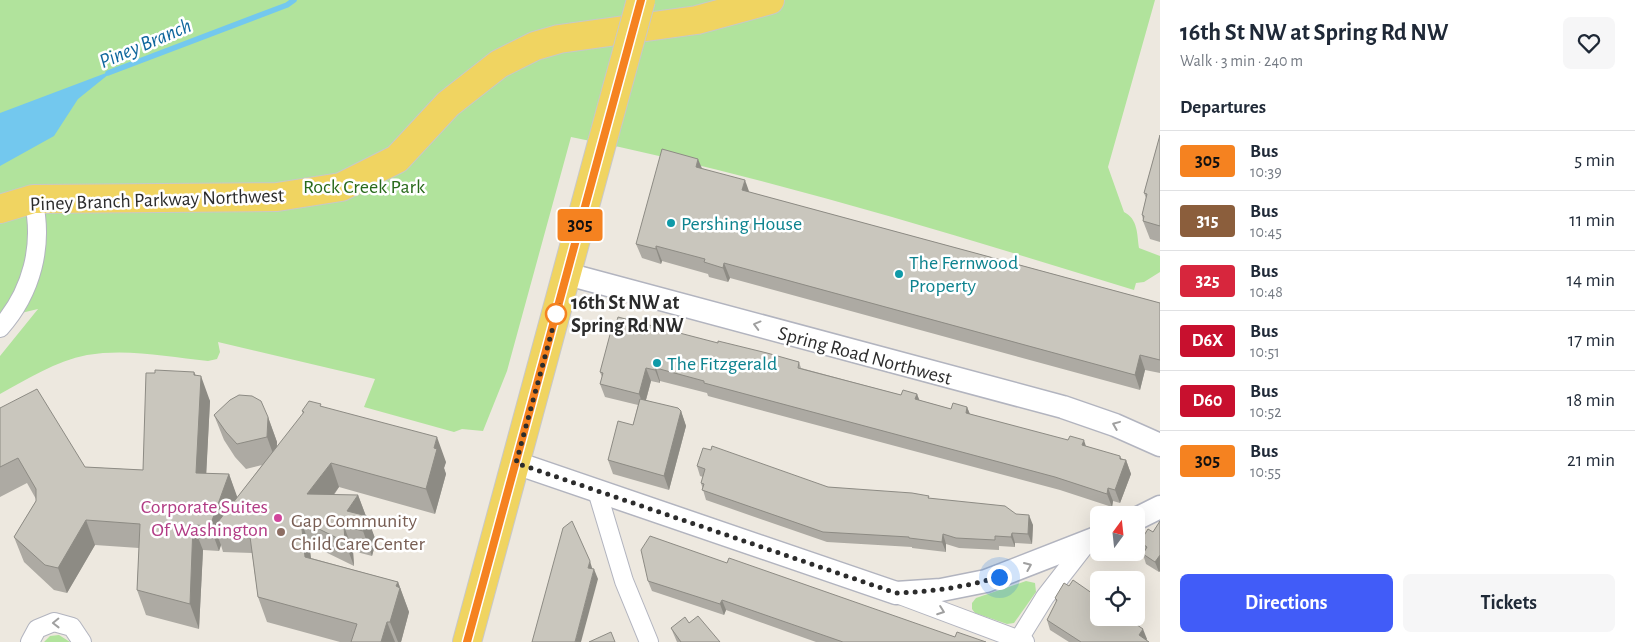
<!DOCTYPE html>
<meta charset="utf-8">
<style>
body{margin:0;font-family:"Alegreya Sans",sans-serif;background:#f6f6f7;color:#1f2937;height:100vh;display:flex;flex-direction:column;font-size:19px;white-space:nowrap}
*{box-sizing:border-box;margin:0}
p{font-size:16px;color:#747a83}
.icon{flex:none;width:28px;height:28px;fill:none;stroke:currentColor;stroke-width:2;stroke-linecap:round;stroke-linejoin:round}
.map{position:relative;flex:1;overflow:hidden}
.side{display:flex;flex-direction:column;background:#fff;width:475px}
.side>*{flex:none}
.badge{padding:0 10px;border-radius:4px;font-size:18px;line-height:32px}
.needle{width:32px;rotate:15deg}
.buttons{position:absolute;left:1090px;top:506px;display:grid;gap:10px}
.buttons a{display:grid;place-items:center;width:55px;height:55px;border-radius:8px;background:#fff;box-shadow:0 5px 20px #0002;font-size:25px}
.you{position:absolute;width:25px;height:25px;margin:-12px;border:4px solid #fff;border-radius:50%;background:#1a73e8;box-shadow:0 0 0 8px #1a73e833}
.map>.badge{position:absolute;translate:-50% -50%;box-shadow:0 0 0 2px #fff}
h2{padding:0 20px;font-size:19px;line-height:45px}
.round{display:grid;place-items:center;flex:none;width:52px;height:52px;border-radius:8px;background:#f6f6f7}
.headline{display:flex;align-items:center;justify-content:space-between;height:85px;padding:0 20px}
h1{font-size:24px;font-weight:600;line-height:38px}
.action{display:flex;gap:10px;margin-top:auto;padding:10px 20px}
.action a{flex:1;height:58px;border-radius:8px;background:#415cf8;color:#fff;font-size:20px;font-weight:600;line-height:58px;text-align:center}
.action a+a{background:#f6f6f7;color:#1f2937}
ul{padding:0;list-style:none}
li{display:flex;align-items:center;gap:15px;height:60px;padding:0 20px;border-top:1px solid #e0e1e3}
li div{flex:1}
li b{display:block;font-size:19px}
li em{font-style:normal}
li .badge{min-width:55px;font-weight:700;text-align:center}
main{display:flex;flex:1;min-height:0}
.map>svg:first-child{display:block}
</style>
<main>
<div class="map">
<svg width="1160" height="642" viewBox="0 0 1160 642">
<rect width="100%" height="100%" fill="#ede8df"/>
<g fill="#b1e39c">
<path d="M 0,0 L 1155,0 L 1108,167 L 1124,212 C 1138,219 1137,234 1139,248 L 1160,256 L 1160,272 L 1144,282 L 1136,283 L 1134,290 C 948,233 762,175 571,137 L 507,371 L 483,431 L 462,429 L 454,432 L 364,407 L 375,379 L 218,342 L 220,352 L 217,359 L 208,361 C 169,357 127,348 87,355 C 56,361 27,379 0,394 L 0,356 L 38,309 L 0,318 Z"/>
<polygon points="1026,581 1035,583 1036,592 1014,623 1007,624 975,613 972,609 972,603 976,598"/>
<polygon points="59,635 70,642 44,642 50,636"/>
</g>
<polygon fill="#73c8ee" points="114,70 78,99 54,136 0,166 0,113"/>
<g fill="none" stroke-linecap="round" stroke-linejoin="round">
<polyline stroke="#73c8ee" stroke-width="5.5" points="108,73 287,5 294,0"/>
<defs>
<g id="minor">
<path d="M 0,328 C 32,292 44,245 33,199"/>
<polyline points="597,491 624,581 649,642"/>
<polyline points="897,594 1025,642"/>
<polyline points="1019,639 1045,597 1087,543"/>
<polyline points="30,642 37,629 54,622 72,627 82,642"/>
</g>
<g id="tertiary">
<polyline points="567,274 1063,407 1115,425 1160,445"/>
<polyline points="516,463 896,593 941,590 986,581 1099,537"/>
<polyline points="1136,519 1160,507"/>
</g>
<g id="primary">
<polyline points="0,209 33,199 277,197 341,187 397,159 448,104 499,64 535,46 559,39 697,20 770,0"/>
<polyline points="467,642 602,143"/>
</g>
</defs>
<use href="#minor" stroke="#b2b4bf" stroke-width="20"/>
<use href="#tertiary" stroke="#b2b4bf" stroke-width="25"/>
<use href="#primary" stroke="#c8c8c8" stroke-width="30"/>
<use href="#minor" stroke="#fff" stroke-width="18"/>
<use href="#tertiary" stroke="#fff" stroke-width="22"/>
<use href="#primary" stroke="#f0d461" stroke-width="28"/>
<defs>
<polyline id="primary-bridge" points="602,143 641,0"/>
</defs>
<use href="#primary-bridge" stroke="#c8c8c8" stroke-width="30" stroke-linecap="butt"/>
<use href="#primary-bridge" stroke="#f0d461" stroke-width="28"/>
</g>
<g fill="#adaaa3">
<polygon points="1160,135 1160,242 1150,239 1143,221 1143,220 1142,215 1146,198 1144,193"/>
<polygon points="702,168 749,192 1160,303 1160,373 1145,370 1140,390 730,278 728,282 709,277 708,274 662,261 661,264 642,258 636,244"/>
<polygon points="718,343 799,362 801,368 901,395 917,394 919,400 951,409 967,407 970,414 1086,446 1126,460 1131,474 1120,503 1113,501 1112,507 1060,490 708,396 707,393 660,381 660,383 651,381 646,400 681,411 686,426 669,490 613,474 608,460 633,425 638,405 605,397 600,384 602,377 600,372"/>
<polygon points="194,372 210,401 206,474 229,474 237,498 262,465 246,469 235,457 224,440 214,415 268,417 277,442 277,447 303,414 302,411 322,407 446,462 444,468 446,474 435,514 339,487 334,495 358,495 366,516 376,541 372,556 353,551 354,566 309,544 311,558 398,582 409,612 401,642 340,642 267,622 258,597 252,553 223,552 221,545 219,551 203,550 199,629 146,615 137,590 139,548 95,545 67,593 54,590 24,562 14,537 36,501 36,499 27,483 0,497 0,408 85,467 143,470 155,373"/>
<polygon points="697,466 828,487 929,498 1016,514 1033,525 1032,544 1015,543 1015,547 999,546 999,550 959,548 946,544 946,552 912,548 912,547 827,542 706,500 701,483 703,477 700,476"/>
<polygon points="1160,521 1160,571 1159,572 1146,564 1143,554 1144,553 1140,542 1153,532"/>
<polygon points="727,563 955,637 986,642 816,642 726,610 724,615 652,591 648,581"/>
<polygon points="1055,598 1147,639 1146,640 1149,642 1069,642 1050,630 1047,620 1056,602"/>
<polygon points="689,623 720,642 677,642 671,628"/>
</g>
<g fill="#8d8b84">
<polygon points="698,159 704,173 696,167"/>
<polygon points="745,180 750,194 742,190"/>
<polygon points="656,246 662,261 661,264 656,249"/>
<polygon points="724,263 730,278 728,282 723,268"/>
<polygon points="1140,355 1145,370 1140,390 1135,375"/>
<polygon points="646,368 651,381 644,407 639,394"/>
<polygon points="656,368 660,381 660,383 655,370"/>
<polygon points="194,372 200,388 201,376 210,401 205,498 196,473"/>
<polygon points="917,394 922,407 915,399"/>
<polygon points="967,407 972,420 966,413"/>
<polygon points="681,411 686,426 669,490 664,476"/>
<polygon points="268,417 277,442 276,462 267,437"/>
<polygon points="437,437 446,462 444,468 446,474 435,514 426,489 434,448"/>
<polygon points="1084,440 1088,453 1082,445"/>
<polygon points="1120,456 1124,466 1126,460 1131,474 1120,503 1115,490"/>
<polygon points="331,463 339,487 316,518 307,494"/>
<polygon points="229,474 238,499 214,527 221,545 219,551 210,526"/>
<polygon points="1108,488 1113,501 1112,507 1107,494"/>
<polygon points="358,495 367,519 367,516 376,541 372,556 363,531 347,511"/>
<polygon points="1029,515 1033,525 1032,544 1028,534"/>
<polygon points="86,520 95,545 67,593 58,568"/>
<polygon points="301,520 309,544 314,581 305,557"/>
<polygon points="193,525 203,550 199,629 190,604"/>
<polygon points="344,526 353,551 354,566 345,542"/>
<polygon points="1012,533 1015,543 1015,547 1011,537"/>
<polygon points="943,534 946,544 946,552 942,542"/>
<polygon points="1160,555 1160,571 1159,572 1155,562"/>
<polygon points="590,561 593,571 588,568"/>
<polygon points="594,569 598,579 581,642 575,642"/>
<polygon points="398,582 409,612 401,642 398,642 390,622 396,586"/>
<polygon points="722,600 726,610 724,615 720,604"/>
<polygon points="387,622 395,642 381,642"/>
<polygon points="1143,629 1147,639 1145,642 1139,635"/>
</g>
<g fill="#c9c6bd" stroke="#8d8b84">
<polygon points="1160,135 1160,226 1143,221 1144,216 1142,215 1147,194 1144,193"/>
<polygon points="662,149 698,159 696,167 745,180 742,190 1160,303 1160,360 1140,355 1135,375 724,263 723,268 704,262 705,259 656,246 656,249 636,244"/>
<polygon points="618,317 718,343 718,341 767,353 799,362 798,368 901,395 903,390 917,394 915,399 951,409 953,403 967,407 966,413 1068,440 1070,436 1084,440 1082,445 1120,456 1120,459 1126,460 1115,490 1108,488 1107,494 1055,477 704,383 704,381 656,368 655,370 646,368 639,394 600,384 603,373 600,372 612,327 615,328"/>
<polygon points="155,370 194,372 194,375 201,376 196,473 229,474 210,526 193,525 190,604 137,590 140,524 86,520 58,568 45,565 14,537 36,501 36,489 18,458 0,467 0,408 37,389 85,467 143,470 146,373 155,373"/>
<polygon points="239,395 252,396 261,401 268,417 267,437 237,444 226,432 214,415 230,400"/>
<polygon points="640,399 678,408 681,411 664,476 608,460 618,421 633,425"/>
<polygon points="309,401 321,404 320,406 437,437 434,448 437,449 426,489 331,463 307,494 358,495 347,511 367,516 363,531 344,526 345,542 301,520 305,557 398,582 396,586 400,588 390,622 387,622 381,642 351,642 357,624 258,597 249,529 214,527 304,412 302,411"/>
<polygon points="712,446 828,487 912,493 929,496 928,498 1005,506 1016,514 1029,515 1028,534 1012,533 1011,537 995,536 995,540 956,538 943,534 942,542 909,538 909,537 823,532 702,490 704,484 701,483 705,469 697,466 703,448 711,450"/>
<polygon points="572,521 590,561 588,568 594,569 575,642 532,642 563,528"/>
<polygon points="1160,521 1160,555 1155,562 1143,554 1147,547 1140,542 1148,529 1153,532"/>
<polygon points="650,536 727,563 729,558 955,637 957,632 986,642 843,642 722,600 720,604 648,581 641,550"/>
<polygon points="1073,580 1099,598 1099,618 1127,618 1143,629 1139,635 1149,642 1081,642 1047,620 1057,600 1055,598 1064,583 1069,586"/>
<polygon points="698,616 720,642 681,642 671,628 685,617 689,623"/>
<polygon points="611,632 615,642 589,642"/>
</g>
<defs><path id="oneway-chevron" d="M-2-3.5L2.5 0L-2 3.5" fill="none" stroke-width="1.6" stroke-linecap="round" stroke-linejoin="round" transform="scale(1.25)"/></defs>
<g stroke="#a0a0a0">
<use href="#oneway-chevron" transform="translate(757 325) rotate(-165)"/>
<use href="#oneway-chevron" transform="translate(1116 425) rotate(-158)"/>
<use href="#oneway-chevron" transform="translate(1028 566) rotate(-23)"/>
<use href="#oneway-chevron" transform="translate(941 611) rotate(20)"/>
<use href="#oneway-chevron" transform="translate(56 623) rotate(179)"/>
</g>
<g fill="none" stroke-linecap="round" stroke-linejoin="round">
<defs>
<polyline id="line" points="467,642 641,0"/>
</defs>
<use href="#line" stroke="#fff" stroke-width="11"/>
<use href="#line" stroke="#f58220" stroke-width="8"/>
<path stroke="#2c2c2c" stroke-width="5" stroke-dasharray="0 9" d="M 556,314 L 559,305 L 516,463 L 896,593 C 931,592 965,587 999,577"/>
</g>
<g fill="#0f9aa8" stroke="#fff" stroke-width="2">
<circle cx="671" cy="223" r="5"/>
<circle cx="899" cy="274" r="5"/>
<circle cx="657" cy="363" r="5"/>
</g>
<circle fill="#fff" stroke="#f58220" stroke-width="2.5" cx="556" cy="314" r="10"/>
<circle fill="#d1479c" stroke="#fff" stroke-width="2" cx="278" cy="518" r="5"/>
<circle fill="#8d6e63" stroke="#fff" stroke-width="2" cx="281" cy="532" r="5"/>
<g text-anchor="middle" stroke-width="5" stroke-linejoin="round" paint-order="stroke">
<g font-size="20" fill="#296a1b" stroke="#fff">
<text x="364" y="193">Rock Creek Park</text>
</g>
<g font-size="20" fill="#2c2c2c" stroke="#fff">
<text transform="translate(157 199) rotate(-2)" y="7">Piney Branch Parkway Northwest</text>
<text transform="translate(865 355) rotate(15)" y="7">Spring Road Northwest</text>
</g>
<g font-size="20" fill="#0d838f" stroke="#fff" text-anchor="start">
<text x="681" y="230">Pershing House</text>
<text x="909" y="269">The Fernwood<tspan x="909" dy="23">Property</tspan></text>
<text x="667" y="370">The Fitzgerald</text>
</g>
<g font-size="20" font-weight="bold" fill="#2c2c2c" stroke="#fff" text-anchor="start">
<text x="571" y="309">16th St NW at<tspan x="571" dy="23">Spring Rd NW</tspan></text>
</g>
<g font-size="20" fill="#b23c85" stroke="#fff" text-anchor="end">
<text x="268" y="513">Corporate Suites<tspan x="268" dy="23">Of Washington</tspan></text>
</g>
<g font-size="20" fill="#785e54" stroke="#fff" text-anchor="start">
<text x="291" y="527">Gap Community<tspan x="291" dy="23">Child Care Center</tspan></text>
</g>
<g font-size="21" font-style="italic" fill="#0f679d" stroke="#fff">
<text transform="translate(145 43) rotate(-23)" y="7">Piney Branch</text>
</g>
</g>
</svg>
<div class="buttons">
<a><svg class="needle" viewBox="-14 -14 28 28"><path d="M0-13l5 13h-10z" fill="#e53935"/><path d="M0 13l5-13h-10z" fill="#747a83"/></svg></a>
<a><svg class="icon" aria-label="locate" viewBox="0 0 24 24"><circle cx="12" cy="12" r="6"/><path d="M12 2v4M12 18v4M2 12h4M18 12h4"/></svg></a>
</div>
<div class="you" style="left:999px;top:577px"></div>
<b class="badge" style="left:580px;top:225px;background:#f58220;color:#111">305</b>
</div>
<section class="side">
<div class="headline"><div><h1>16th St NW at Spring Rd NW</h1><p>Walk · 3 min · 240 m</p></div><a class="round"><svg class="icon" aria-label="heart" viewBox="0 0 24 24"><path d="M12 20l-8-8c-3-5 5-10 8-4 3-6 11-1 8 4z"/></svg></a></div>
<h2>Departures</h2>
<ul>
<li><span class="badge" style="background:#f58220;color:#111">305</span><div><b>Bus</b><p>10:39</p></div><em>5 min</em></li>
<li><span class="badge" style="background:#8b5e3c;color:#fff">315</span><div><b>Bus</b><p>10:45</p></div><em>11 min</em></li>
<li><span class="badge" style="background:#d7263d;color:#fff">325</span><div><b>Bus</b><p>10:48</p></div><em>14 min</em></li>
<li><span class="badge" style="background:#c8102e;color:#fff">D6X</span><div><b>Bus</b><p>10:51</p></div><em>17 min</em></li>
<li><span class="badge" style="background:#c8102e;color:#fff">D60</span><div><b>Bus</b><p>10:52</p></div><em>18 min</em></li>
<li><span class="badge" style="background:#f58220;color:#111">305</span><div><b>Bus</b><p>10:55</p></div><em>21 min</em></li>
</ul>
<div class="action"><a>Directions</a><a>Tickets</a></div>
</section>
</main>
